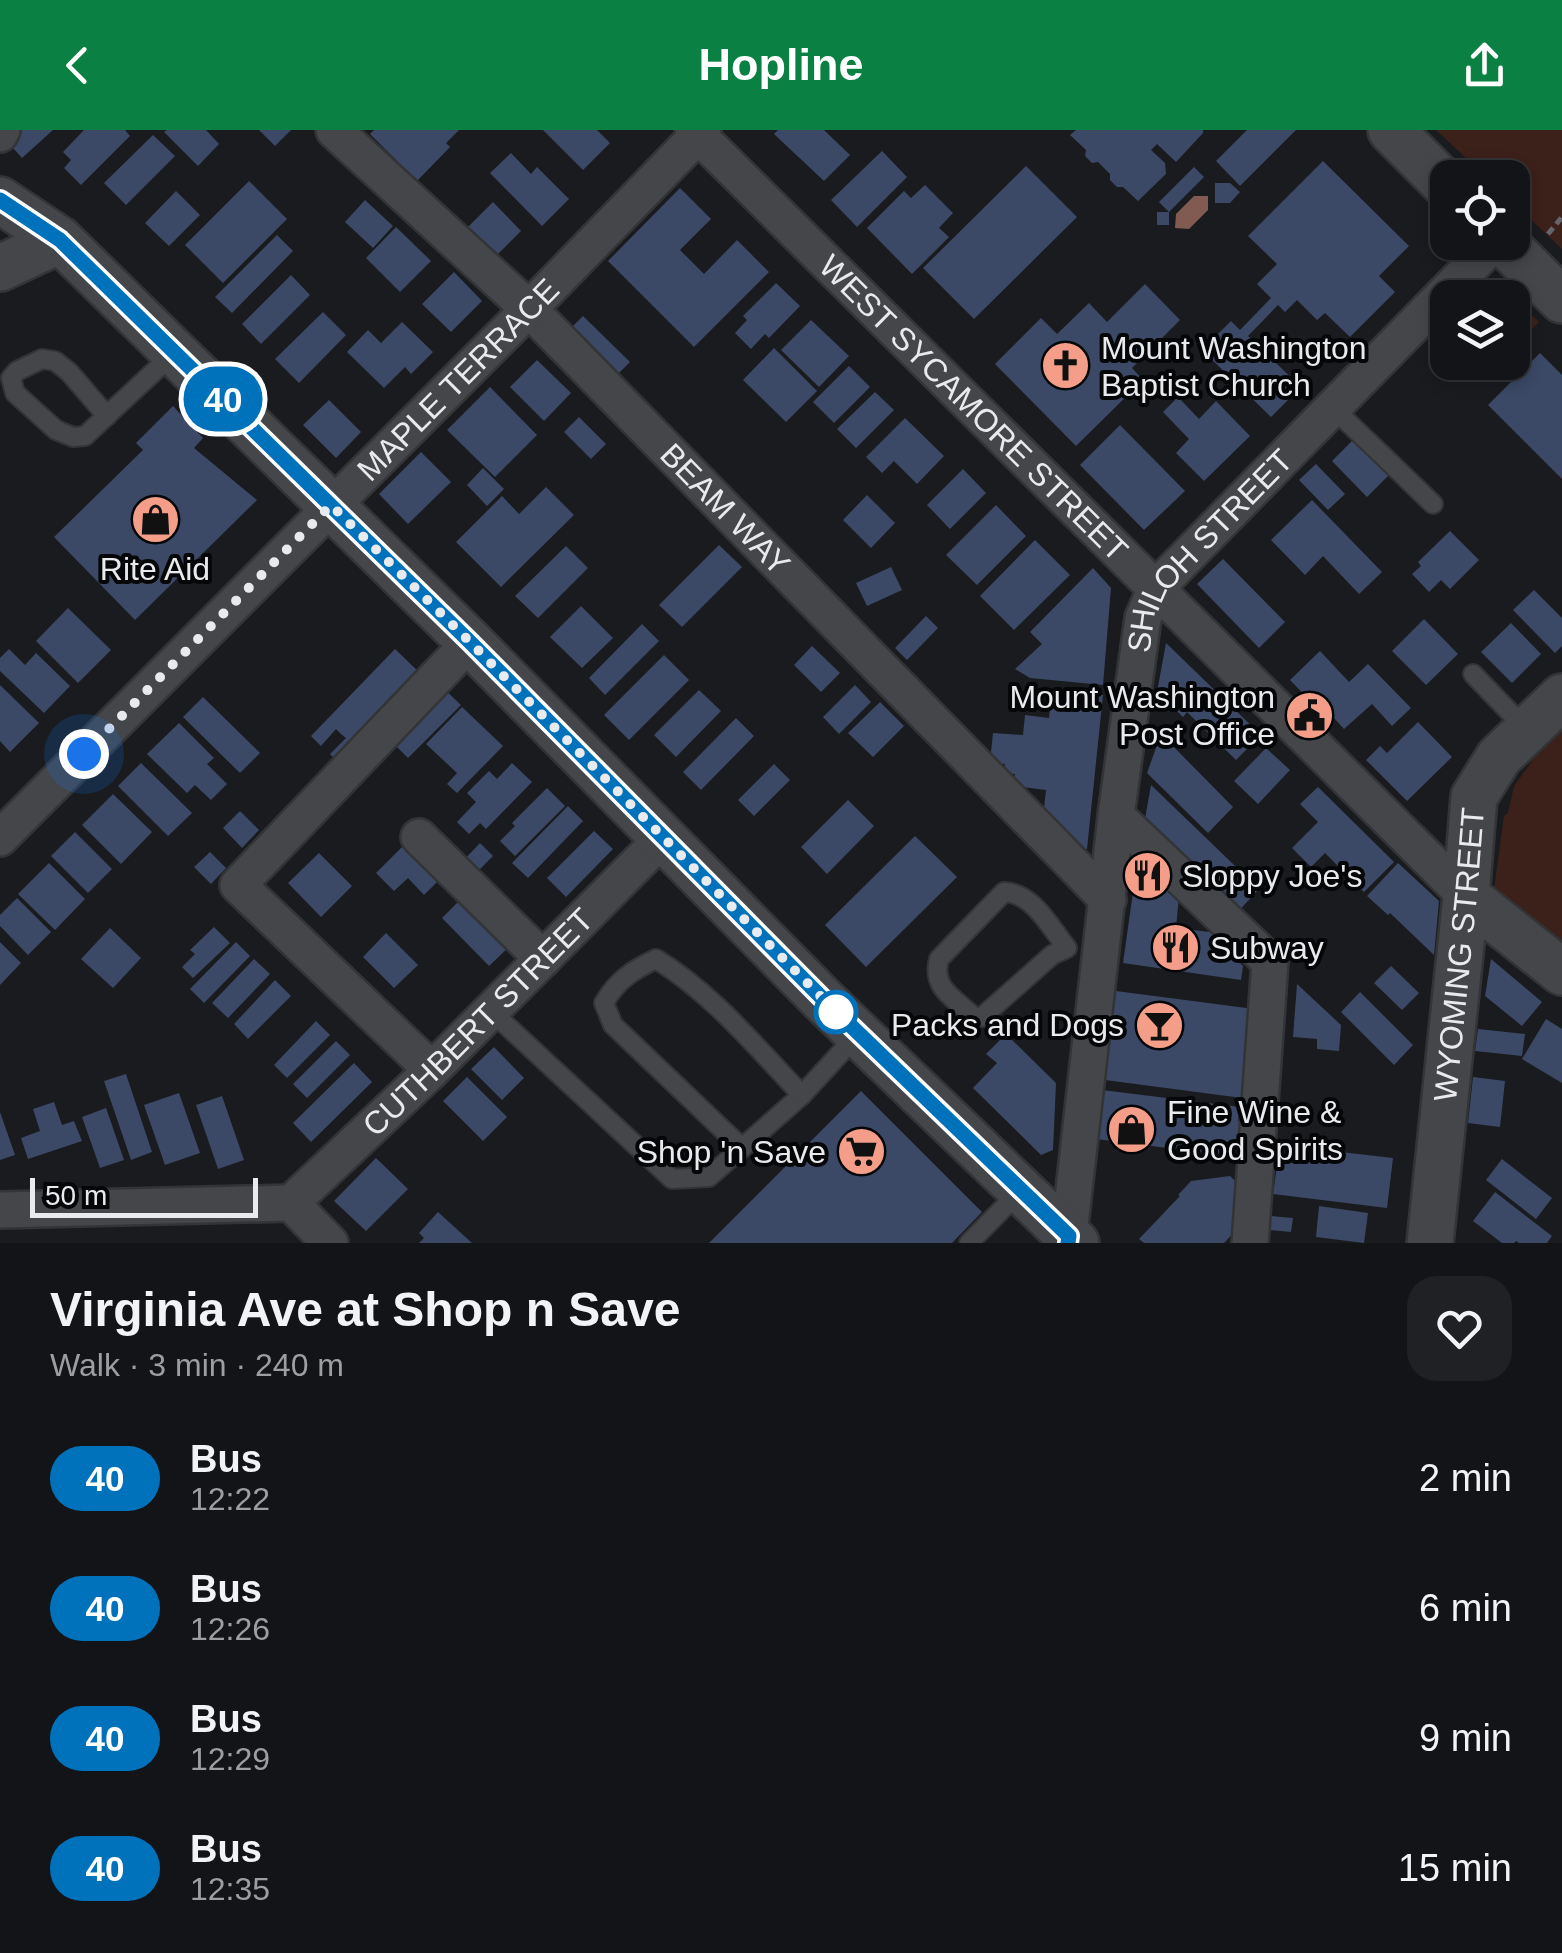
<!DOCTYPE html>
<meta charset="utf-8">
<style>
body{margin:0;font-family:Arial,sans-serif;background:#202124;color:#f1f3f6;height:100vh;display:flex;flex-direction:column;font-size:38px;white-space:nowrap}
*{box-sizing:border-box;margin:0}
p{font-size:32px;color:#9d9ea1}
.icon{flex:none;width:55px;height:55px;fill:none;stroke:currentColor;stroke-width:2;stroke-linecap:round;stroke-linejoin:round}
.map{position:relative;height:1113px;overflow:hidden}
.drawer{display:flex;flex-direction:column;background:#131417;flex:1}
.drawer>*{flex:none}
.badge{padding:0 20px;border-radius:32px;font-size:35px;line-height:65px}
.buttons{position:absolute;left:1430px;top:30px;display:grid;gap:20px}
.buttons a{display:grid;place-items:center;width:100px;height:100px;border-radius:20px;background:#131417;box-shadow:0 5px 15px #0003,0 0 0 2px #323336;font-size:50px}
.scale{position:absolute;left:30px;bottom:25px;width:228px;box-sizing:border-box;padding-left:10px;border:5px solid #e9eaed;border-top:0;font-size:28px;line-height:35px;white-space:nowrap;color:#e9eaed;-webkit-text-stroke:8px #050607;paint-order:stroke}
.you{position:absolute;width:50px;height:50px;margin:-25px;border:8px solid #fff;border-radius:50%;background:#1a73e8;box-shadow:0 0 0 15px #1a73e833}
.map>.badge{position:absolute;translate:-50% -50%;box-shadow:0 0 0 5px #fff}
.round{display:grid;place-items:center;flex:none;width:105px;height:105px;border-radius:30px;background:#202124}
.head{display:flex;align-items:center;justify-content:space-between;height:170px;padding:0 50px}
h1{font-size:48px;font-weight:700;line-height:75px}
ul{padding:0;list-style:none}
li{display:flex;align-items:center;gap:30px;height:130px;padding:0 50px}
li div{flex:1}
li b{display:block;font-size:38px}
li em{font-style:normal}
li .badge{min-width:110px;font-weight:700;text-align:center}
header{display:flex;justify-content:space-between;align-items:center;height:130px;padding:0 50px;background:#0b8043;color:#fff;font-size:45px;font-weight:700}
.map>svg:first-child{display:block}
</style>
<header><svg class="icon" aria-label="back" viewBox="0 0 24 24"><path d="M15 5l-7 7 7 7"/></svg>Hopline<svg class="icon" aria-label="share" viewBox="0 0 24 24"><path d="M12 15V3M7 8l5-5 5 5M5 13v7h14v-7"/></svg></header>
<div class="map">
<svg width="1562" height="1113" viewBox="0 0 1562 1113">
<rect width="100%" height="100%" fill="#191b1f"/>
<g fill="#3c201a">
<polygon points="1436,0 1562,0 1562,119 1513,73 1512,48 1486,47"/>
<polygon points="1497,152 1539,192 1513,219 1512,168 1482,167"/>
<polygon points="1562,599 1562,815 1494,759 1504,686 1508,683 1514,656 1542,617"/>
</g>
<polygon fill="#815a51" points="1194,66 1208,66 1208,80 1189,99 1175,98 1176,84"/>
<g fill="#3b4966">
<polygon points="9,0 53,0 22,28 5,9"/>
<polygon points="84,0 125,0 130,6 81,55 64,38 71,30 63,22"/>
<polygon points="167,0 206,0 219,14 198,36 164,2"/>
<polygon points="259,0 291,0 275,16"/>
<polygon points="374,0 459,0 446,13 450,17 417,51 370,4"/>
<polygon points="543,0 597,0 610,13 583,40"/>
<polygon points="778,0 824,0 850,25 824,51 774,4"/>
<polygon points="1076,0 1203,0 1203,3 1176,32 1157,14 1151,20 1165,33 1166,44 1138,71 1123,57 1117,57 1110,50 1110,44 1098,32 1092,33 1085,26 1086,20 1070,5"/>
<polygon points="1247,0 1296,0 1240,56 1216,31"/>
<polygon points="153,5 175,26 126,75 104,53"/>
<polygon points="882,21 907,47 857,97 831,70"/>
<polygon points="511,23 531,44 537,37 569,69 542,96 490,43"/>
<polygon points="1323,31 1409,116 1379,146 1395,162 1350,207 1325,183 1317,190 1297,170 1285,182 1278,175 1248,206 1301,257 1271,287 1202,220 1231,191 1240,200 1271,168 1257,154 1277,134 1248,106"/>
<polygon points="1026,36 1077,87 974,189 923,138"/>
<polygon points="1194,37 1204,47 1169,82 1169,95 1157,95 1157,82 1169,82 1159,72"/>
<polygon points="249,51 287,89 223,153 185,115"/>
<polygon points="1215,53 1230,53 1240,62 1230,73 1215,73"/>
<polygon points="925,55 953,83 939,98 949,107 912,144 867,98 904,61 911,68"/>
<polygon points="680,58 711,89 680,120 704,144 737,110 769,142 694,217 608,131"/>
<polygon points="176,61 200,85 169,116 145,93"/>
<polygon points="365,70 393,96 373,118 345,92"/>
<polygon points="493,72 521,101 490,132 462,103"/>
<polygon points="396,97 431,131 400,162 366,128"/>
<polygon points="277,105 293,121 232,183 215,167"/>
<polygon points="454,142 482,171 451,202 422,174"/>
<polygon points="291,145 310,165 261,214 242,194"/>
<polygon points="776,153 800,176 769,208 765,204 751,219 735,203 747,190 743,186"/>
<polygon points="1145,154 1180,190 1132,238 1143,250 1076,316 995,234 1041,188 1057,204 1089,173 1107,192"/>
<polygon points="323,182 346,205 299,253 275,229"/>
<polygon points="583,186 630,232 612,250 566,203"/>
<polygon points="811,190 849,226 819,257 781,220"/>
<polygon points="402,192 433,222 411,244 405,237 384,258 347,222 368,200 381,213"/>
<polygon points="774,218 817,261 786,292 743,250"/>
<polygon points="1540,223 1562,245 1562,349 1488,275"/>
<polygon points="537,230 571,263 544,291 510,257"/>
<polygon points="849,236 870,257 834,293 813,272"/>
<polygon points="490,257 537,305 495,347 447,300"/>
<polygon points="875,262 894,280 856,318 837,299"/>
<polygon points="1178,267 1199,289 1216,271 1250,306 1204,351 1176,323 1189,309 1163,282"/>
<polygon points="329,270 361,302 336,328 303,295"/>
<polygon points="173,276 203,308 194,318 257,370 135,490 54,407 143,320 136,313"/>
<polygon points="579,287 606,314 591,329 564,302"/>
<polygon points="905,288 944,326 917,354 894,331 882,343 866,327"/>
<polygon points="1120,295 1185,361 1144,400 1080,335"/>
<polygon points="1359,304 1394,340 1367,367 1332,331"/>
<polygon points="421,322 451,352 408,394 379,364"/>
<polygon points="1316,334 1345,364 1328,380 1299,350"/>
<polygon points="483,338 504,359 487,376 467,355"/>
<polygon points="963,339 986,363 950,399 927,375"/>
<polygon points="546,357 574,385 501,457 456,412 502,366 519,384"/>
<polygon points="867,365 895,393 871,418 843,390"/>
<polygon points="1312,370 1382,442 1359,464 1323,426 1305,445 1271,410"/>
<polygon points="996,375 1026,406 977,455 946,425"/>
<polygon points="1450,401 1479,430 1450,459 1441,450 1429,462 1412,444 1421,436 1418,432"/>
<polygon points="1035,410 1070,445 1014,500 980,466"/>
<polygon points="719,415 742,437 682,497 659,475"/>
<polygon points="566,416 588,438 538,488 515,466"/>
<polygon points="1223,429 1285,492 1259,518 1197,454"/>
<polygon points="891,437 902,460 867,476 856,453"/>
<polygon points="1093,438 1111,458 1103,555 1030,548 1015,539 1042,514 1030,502"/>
<polygon points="1534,460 1562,488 1562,516 1555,523 1513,480"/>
<polygon points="581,476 613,508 582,538 550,507"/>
<polygon points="68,478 111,520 78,553 36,511"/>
<polygon points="926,486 938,498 907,530 895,518"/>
<polygon points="1424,489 1458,524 1426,555 1392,521"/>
<polygon points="1511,493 1541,524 1512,553 1481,522"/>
<polygon points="642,494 659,511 605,565 589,548"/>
<polygon points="1166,513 1261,605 1236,630 1187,582 1183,587 1157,562"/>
<polygon points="812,516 840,543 821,562 794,535"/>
<polygon points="9,519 25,535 36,523 70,556 44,583 0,541 0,528"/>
<polygon points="395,519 423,546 339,633 330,624 346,608 341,604 336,599 321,616 311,606"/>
<polygon points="1320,521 1349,552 1368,534 1411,578 1392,596 1372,574 1344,599 1322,575 1317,578 1290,550"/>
<polygon points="664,525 689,550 629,610 604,585"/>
<polygon points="0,555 39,593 10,622 0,611"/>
<polygon points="855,555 871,572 839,604 823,587"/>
<polygon points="441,556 461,575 408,628 394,614"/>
<polygon points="699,560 721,581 676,627 654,605"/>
<polygon points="1052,560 1103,565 1087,719 1076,718 1034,676 1044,678 1046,660 1013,656 1015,644 1004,643 1005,634 990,632 993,603 1023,605 1025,585 1049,588"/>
<polygon points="203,567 260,623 240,643 183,587"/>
<polygon points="880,572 904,596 873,627 848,603"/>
<polygon points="462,577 503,616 457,663 447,654 457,643 426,614"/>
<polygon points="736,588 754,606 701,660 683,642"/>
<polygon points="1418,592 1452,627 1407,671 1366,630 1380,616 1387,623"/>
<polygon points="179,593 214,628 207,634 227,654 211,670 195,655 187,663 147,624"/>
<polygon points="1161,604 1233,677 1208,703 1147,643"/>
<polygon points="1266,618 1290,640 1258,674 1234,651"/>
<polygon points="141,633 192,683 168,706 118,656"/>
<polygon points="512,633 532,652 486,699 480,693 469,704 457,692 476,672 467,663 489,641 497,649"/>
<polygon points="774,634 790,650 754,686 738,670"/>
<polygon points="1151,655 1259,759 1233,787 1143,700"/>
<polygon points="1318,657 1394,732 1364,762 1325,723 1311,737 1292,718 1318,692 1300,674"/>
<polygon points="547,658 565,676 515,726 500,711 515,696 512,693"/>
<polygon points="113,664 152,702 121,734 82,695"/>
<polygon points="848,670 874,696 827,744 801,717"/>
<polygon points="568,676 583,691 528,748 512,733"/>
<polygon points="240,681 259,700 242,718 223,698"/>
<polygon points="594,701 613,719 566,767 547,748"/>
<polygon points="75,702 112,739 88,763 51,726"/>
<polygon points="915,706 957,747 866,837 825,795"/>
<polygon points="410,709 445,744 424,765 408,748 394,761 376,743"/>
<polygon points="480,713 493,726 473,746 460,734"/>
<polygon points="210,722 226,738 211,754 194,737"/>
<polygon points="319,723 352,756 321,787 288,753"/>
<polygon points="1138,727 1179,766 1176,798 1210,802 1243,836 1241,850 1123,833"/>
<polygon points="49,733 85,769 55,800 18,764"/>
<polygon points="1398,733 1439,771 1434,825 1390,783 1388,785 1367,766"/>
<polygon points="465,765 513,813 489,836 442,788"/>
<polygon points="17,768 51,802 28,825 0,796 0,785"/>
<polygon points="214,797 230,813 193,848 182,837 195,824 190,820"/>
<polygon points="110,798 141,828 113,858 81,829"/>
<polygon points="386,803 418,835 394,858 363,827"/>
<polygon points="0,812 21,833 0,855"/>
<polygon points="236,812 250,826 204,873 190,859"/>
<polygon points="254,829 270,844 228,888 212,873"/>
<polygon points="1491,829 1542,872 1522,896 1485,866"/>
<polygon points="1391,836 1419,863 1402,880 1374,853"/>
<polygon points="275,850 291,866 248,909 234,894"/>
<polygon points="1297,854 1341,895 1339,921 1317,919 1317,909 1293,907"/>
<polygon points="1116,861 1254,879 1242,968 1105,950"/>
<polygon points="1360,862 1413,915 1394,935 1341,882"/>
<polygon points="1546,889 1562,899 1562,953 1522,929"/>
<polygon points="316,891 330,905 287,948 274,935"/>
<polygon points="1478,899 1525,904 1522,926 1475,921"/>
<polygon points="1006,904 1056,953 1053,1020 1041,1025 973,958 997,933 986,924"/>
<polygon points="336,911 350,925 307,968 293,954"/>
<polygon points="494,917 524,948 502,970 471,939"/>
<polygon points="354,933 372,952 311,1012 293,993"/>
<polygon points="126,944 152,1022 131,1030 104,951"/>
<polygon points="467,947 507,987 483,1011 443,971"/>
<polygon points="1473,947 1505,951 1500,997 1468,993"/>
<polygon points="1102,960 1240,977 1238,991 1244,992 1239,1027 1096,1009"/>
<polygon points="861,961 982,1082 952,1113 709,1113"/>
<polygon points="179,963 200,1023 165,1035 144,975"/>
<polygon points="222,966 244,1030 218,1039 196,975"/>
<polygon points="54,972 62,995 74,991 82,1011 28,1029 21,1008 40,1001 33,979"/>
<polygon points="106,978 124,1030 100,1038 82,987"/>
<polygon points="0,982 15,1025 0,1030"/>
<polygon points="1280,1015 1393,1028 1387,1078 1273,1064"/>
<polygon points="376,1028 408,1059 366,1101 334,1071"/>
<polygon points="1502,1029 1552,1068 1536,1089 1486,1050"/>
<polygon points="1230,1046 1245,1060 1240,1096 1224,1113 1144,1113 1139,1109 1180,1066 1178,1065 1191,1051"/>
<polygon points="1495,1062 1552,1106 1547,1113 1519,1113 1516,1111 1514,1113 1502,1113 1473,1091"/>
<polygon points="1319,1076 1368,1083 1364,1113 1316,1107"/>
<polygon points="438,1082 472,1113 419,1113 424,1108 419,1103"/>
<polygon points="1271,1086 1293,1088 1291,1102 1269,1100"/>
</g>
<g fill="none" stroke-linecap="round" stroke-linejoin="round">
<defs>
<g id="service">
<polyline points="1332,277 1433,374"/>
<polyline points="107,286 69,242 55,231 42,229 17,241 11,248 15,263 56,300 73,307 85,306 174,223"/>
<polyline points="1473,544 1527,600"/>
<path d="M 1004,762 C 1033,763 1050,797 1067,818 L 1052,825 L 982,887 L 974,887 C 954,868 931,858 939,829 Z"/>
<polyline points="491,881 672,1049 709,1047 802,965 857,905"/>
<path d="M 742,1018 L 613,895 L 604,873 C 617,850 633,840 656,829 C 712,863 756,917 802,965"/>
<polyline points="969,1113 1021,1060"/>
</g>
<g id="minor">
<path id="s1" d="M 334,0 L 529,179 L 1108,770"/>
<path id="s2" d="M 693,0 L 1466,766"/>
<polyline points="0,4 2,0"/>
<polyline points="1116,686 1270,832 1250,1113"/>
<polyline points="419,707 543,829"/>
<path id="s3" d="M 0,708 L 529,179 L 703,0"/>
<polyline points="432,940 238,755 470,512"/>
<path id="s4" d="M 291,1073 L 432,940 L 663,708"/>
<polyline points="0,1080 291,1073 330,1113"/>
<path id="s5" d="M 1068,1113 L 1116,686 L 1143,488 L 1156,458 L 1495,112"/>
</g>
<g id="tertiary">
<polyline points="1391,0 1448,57"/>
<polyline points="0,70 60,110 470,512 822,869 1076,1113"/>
<polyline points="1503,112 1562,170"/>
<polyline points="0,138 60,110"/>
<polyline points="1466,766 1562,842"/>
<path id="s6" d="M 1430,1113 L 1466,766 L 1474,667 L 1499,627 L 1562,567"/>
</g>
</defs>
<use href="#service" stroke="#333436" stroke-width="22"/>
<use href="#minor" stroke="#333436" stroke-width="40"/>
<use href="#tertiary" stroke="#333436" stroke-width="50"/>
<g stroke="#646669" stroke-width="5" stroke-dasharray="8 5" stroke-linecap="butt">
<polyline points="1548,104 1562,87"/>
<polyline points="1512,188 1526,187"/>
<polyline points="1512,211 1530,192"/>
</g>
<use href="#service" stroke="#44464a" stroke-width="18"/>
<use href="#minor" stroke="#44464a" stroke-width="35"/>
<use href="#tertiary" stroke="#44464a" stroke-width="45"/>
</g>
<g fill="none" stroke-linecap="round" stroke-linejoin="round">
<defs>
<polyline id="line" points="0,70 60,110 470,512 822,868 1069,1106 1068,1113"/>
</defs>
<use href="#line" stroke="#fff" stroke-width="22"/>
<use href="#line" stroke="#0072bc" stroke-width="15"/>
<polyline stroke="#e9eaed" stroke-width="10" stroke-dasharray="0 18" points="84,624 331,375 470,512 836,882"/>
</g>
<defs>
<symbol id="church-disc" viewBox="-11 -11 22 22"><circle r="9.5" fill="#f49e89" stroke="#050607"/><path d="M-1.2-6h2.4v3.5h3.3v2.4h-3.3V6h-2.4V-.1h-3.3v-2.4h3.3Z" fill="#111"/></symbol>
<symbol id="shop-disc" viewBox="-11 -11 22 22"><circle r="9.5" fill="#f49e89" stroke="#050607"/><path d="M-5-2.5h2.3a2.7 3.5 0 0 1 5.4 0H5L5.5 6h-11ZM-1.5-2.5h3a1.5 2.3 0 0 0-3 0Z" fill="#111"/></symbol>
<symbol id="civic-disc" viewBox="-11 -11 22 22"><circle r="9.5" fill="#f49e89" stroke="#050607"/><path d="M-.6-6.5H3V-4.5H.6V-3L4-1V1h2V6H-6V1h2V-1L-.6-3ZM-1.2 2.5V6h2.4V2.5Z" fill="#111"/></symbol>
<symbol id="restaurant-disc" viewBox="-11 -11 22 22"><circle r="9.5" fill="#f49e89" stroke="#050607"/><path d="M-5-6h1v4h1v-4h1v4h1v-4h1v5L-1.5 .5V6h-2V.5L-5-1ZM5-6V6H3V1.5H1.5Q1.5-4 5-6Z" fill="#111"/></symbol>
<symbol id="bar-disc" viewBox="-11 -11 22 22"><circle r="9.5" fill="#f49e89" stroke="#050607"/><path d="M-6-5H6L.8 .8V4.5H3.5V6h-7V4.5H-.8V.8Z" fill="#111"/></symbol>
<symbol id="supermarket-disc" viewBox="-11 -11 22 22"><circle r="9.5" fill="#f49e89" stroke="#050607"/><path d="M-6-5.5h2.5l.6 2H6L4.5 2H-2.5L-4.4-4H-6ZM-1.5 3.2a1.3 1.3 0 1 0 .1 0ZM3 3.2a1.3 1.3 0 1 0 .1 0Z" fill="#111"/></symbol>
</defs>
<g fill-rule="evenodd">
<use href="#church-disc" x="1038" y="208" width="55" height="55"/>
<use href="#shop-disc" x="128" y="362" width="55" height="55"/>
<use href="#civic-disc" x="1282" y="558" width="55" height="55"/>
<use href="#restaurant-disc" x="1120" y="718" width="55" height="55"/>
<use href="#restaurant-disc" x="1148" y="790" width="55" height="55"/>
<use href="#bar-disc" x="1132" y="868" width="55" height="55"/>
<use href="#shop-disc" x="1104" y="972" width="55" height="55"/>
<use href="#supermarket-disc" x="834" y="994" width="55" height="55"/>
</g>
<circle fill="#fff" stroke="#0072bc" stroke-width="5" cx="836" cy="882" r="20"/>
<g text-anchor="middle" stroke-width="8" stroke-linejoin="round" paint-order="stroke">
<g font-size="32" fill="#e9eaed" stroke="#050607" text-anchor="start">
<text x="1101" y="229">Mount Washington<tspan x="1101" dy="37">Baptist Church</tspan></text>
<text x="155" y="450" text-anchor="middle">Rite Aid</text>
<text x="1275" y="578" text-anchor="end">Mount Washington<tspan x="1275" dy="37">Post Office</tspan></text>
<text x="1182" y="757">Sloppy Joe's</text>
<text x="1210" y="829">Subway</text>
<text x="1124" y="906" text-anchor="end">Packs and Dogs</text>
<text x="1167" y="993">Fine Wine &amp;<tspan x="1167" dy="37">Good Spirits</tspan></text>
<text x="826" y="1033" text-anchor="end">Shop 'n Save</text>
</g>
<g font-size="32" fill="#e9eaed" stroke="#050607">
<text dy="11" stroke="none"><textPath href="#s3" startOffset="648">MAPLE TERRACE</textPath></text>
<text dy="11" stroke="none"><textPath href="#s2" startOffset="395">WEST SYCAMORE STREET</textPath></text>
<text dy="11" stroke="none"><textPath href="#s1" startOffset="545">BEAM WAY</textPath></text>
<text dy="11" stroke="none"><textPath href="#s5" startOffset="722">SHILOH STREET</textPath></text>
<text dy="11" stroke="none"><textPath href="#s6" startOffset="290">WYOMING STREET</textPath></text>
<text dy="11" stroke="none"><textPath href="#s4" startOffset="260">CUTHBERT STREET</textPath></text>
</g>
</g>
</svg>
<div class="buttons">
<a><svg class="icon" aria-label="locate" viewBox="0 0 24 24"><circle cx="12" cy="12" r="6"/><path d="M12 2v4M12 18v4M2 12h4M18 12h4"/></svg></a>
<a><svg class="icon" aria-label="layers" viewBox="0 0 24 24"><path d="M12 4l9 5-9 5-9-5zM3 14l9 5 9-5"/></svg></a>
</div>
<div class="scale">50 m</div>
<div class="you" style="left:84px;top:624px"></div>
<b class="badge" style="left:223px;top:269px;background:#0072bc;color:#fff">40</b>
</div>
<section class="drawer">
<div class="head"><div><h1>Virginia Ave at Shop n Save</h1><p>Walk · 3 min · 240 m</p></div><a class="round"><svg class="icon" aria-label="heart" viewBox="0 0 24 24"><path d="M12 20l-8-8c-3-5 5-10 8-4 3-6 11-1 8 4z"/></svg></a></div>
<ul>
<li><span class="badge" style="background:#0072bc;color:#fff">40</span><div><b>Bus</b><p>12:22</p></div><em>2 min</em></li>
<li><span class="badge" style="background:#0072bc;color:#fff">40</span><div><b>Bus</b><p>12:26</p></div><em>6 min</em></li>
<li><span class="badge" style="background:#0072bc;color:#fff">40</span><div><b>Bus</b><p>12:29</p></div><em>9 min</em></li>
<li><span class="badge" style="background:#0072bc;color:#fff">40</span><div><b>Bus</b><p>12:35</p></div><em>15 min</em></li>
</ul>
</section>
